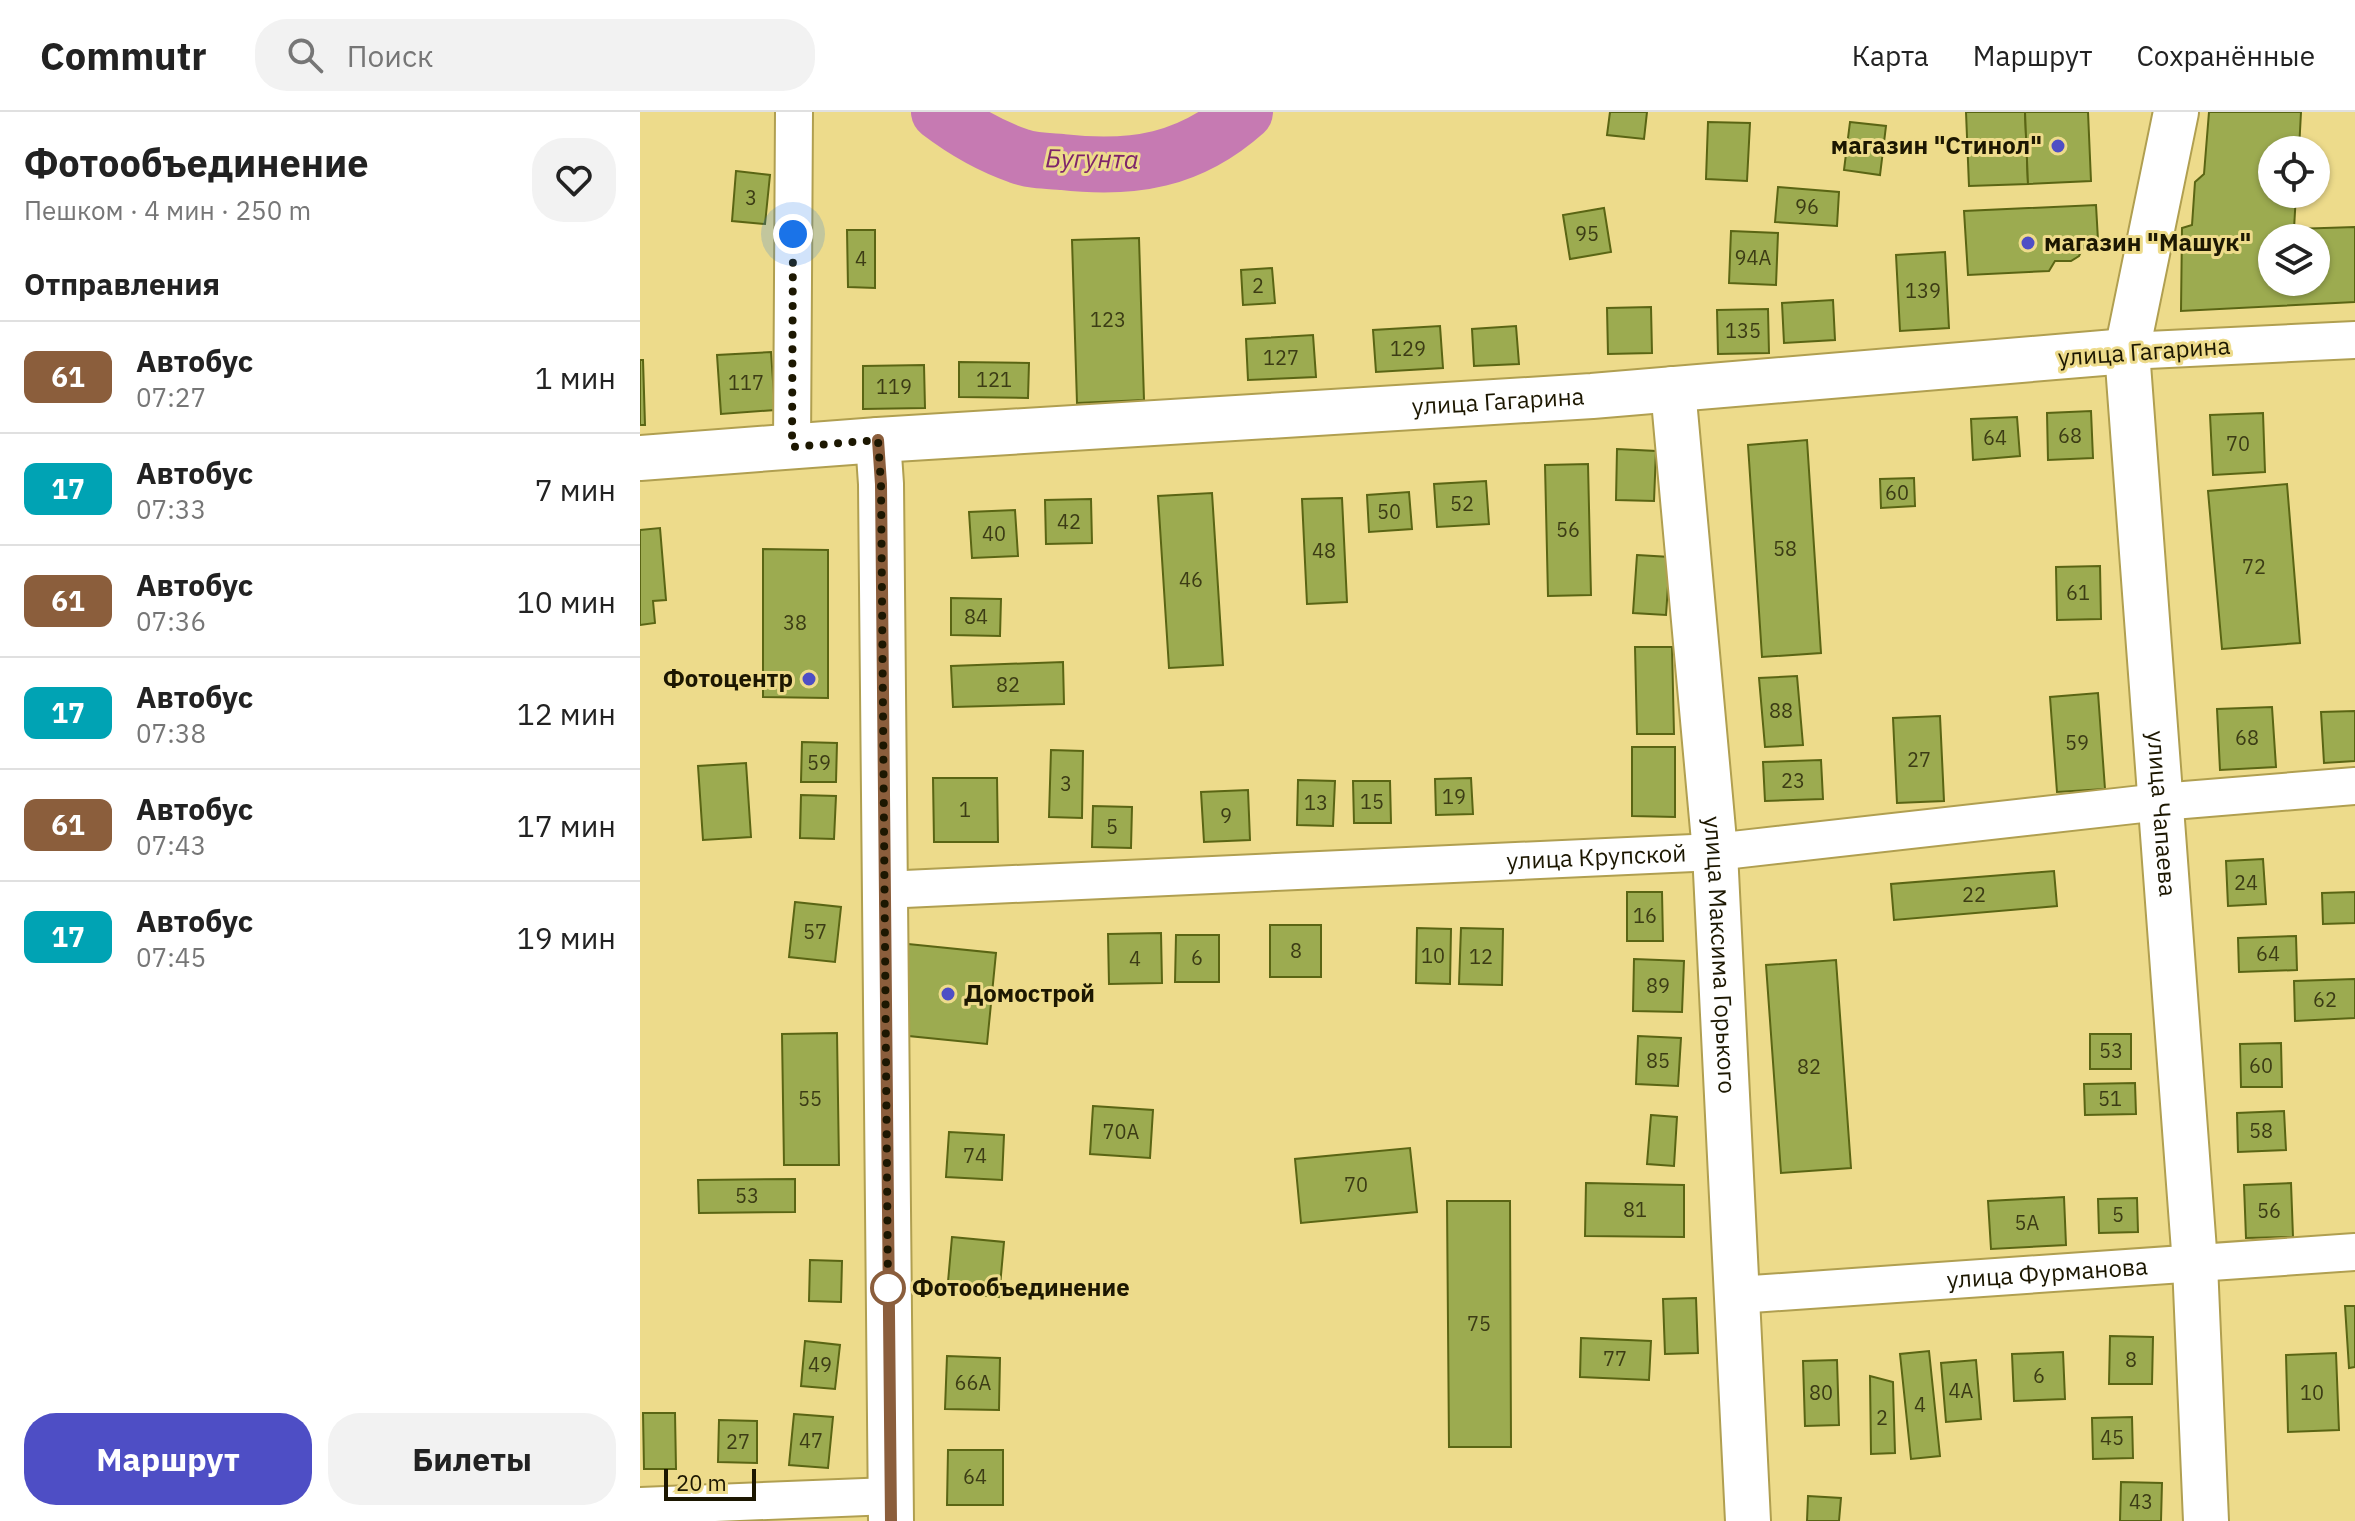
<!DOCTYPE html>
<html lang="ru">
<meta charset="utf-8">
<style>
body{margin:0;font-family:"IBM Plex Sans",sans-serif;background:#f2f2f2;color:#222;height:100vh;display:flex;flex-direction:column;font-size:30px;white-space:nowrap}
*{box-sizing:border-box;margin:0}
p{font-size:26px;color:#767676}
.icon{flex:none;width:44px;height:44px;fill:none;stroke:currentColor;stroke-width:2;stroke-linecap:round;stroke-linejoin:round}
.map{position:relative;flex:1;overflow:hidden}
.drawer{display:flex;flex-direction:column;background:#fff;width:640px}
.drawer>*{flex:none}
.badge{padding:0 16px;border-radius:12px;font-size:28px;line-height:52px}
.buttons{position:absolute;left:1618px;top:24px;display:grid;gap:16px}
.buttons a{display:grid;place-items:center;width:72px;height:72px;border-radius:50%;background:#fff;box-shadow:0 2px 6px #0004;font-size:40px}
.scale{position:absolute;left:24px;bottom:20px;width:92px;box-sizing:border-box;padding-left:8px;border:4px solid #1c1701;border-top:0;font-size:22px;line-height:28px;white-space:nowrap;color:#1c1701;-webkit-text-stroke:6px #eddb8b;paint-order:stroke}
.you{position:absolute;width:40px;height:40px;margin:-20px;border:6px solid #fff;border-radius:50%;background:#1a73e8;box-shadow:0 0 0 12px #1a73e833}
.map>.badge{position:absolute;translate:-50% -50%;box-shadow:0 0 0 4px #fff}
h2{padding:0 24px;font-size:30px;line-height:72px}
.round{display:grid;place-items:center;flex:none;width:84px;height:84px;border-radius:32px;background:#f2f2f2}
.overview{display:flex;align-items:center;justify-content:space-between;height:136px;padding:0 24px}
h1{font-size:38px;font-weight:700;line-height:60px}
.button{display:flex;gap:16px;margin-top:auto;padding:16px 24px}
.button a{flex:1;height:92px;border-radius:32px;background:#4e4ec5;color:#fff;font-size:32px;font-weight:700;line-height:92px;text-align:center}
.button a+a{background:#f2f2f2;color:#222}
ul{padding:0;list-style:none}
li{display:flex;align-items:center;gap:24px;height:112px;padding:0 24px;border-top:2px solid #e0e0e0}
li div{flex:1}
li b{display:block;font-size:30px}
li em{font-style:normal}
li .badge{min-width:88px;font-weight:700;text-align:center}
header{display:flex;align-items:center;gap:48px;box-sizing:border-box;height:112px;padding:0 40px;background:#fff;border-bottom:2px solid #e0e0e0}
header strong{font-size:38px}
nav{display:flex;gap:44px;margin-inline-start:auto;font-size:28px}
.search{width:560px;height:72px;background:#f2f2f2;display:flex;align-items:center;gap:20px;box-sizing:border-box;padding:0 28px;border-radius:32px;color:#767676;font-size:30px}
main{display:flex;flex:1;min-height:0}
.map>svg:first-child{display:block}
</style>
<header>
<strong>Commutr</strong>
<div class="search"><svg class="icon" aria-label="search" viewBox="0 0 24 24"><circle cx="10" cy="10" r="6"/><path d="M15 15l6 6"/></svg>Поиск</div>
<nav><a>Карта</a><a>Маршрут</a><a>Сохранённые</a></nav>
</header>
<main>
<section class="drawer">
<div class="overview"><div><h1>Фотообъединение</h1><p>Пешком · 4 мин · 250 m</p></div><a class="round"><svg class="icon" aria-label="heart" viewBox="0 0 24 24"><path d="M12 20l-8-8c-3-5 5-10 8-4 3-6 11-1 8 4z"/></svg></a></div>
<h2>Отправления</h2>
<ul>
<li><span class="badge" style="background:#8b5e3c;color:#fff">61</span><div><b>Автобус</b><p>07:27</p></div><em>1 мин</em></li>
<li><span class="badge" style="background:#00a3b4;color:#fff">17</span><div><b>Автобус</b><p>07:33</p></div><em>7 мин</em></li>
<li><span class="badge" style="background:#8b5e3c;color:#fff">61</span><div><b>Автобус</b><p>07:36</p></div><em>10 мин</em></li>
<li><span class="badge" style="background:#00a3b4;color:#fff">17</span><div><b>Автобус</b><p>07:38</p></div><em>12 мин</em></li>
<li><span class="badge" style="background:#8b5e3c;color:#fff">61</span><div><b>Автобус</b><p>07:43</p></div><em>17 мин</em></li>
<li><span class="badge" style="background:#00a3b4;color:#fff">17</span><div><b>Автобус</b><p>07:45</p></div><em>19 мин</em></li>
</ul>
<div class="button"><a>Маршрут</a><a>Билеты</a></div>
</section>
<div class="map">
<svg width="1715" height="1409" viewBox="0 0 1715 1409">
<rect width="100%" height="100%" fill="#eddb8b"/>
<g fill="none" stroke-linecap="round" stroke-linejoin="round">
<path stroke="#c67ab2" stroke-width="56" d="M 299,0 C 324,19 350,34 379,44 C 392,49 408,49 422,50 C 493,58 550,49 605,0"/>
</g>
<g fill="#9cab50" stroke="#5a6514" stroke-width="2" fill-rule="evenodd">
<polygon points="970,0 1007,0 1004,27 967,23"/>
<polygon points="1326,0 1385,0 1388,72 1329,74"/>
<polygon points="1385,0 1448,0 1451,69 1388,72"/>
<path d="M 1569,0 L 1661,0 L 1659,38 L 1632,38 L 1632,82 L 1656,82 L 1654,117 L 1715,115 L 1715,190 L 1541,199 L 1542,116 L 1552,113 L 1555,70 L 1564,62 ZM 1632,126 L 1676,126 L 1676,170 L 1632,170 Z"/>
<polygon points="1068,10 1110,11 1107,69 1066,67"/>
<polygon points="1210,10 1246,14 1240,63 1204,58"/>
<polygon points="96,59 130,63 125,112 92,109"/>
<polygon points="1138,75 1199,80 1197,114 1135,110"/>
<polygon points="1456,93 1458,128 1444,134 1439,144 1431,149 1415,149 1409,159 1328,163 1324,99"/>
<polygon points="964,96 971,140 930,147 923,103"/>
<polygon points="207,118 235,118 235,176 208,175"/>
<polygon points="1091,119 1138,121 1136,173 1089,171"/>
<polygon points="499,126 504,288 437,291 432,128"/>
<polygon points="1305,140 1309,216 1260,219 1256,143"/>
<polygon points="632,156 635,191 603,193 601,158"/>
<polygon points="1193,188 1195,228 1144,231 1142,191"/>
<polygon points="1011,195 1012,241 968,242 967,196"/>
<polygon points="1128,197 1129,241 1078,242 1077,198"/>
<polygon points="800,214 803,256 736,260 733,218"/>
<polygon points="876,214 879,252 834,254 832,217"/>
<polygon points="673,223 676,265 608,268 606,227"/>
<polygon points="131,240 135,298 81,302 77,243"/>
<polygon points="0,248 3,248 5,313 0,313"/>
<polygon points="319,250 389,251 388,286 319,285"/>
<polygon points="284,253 285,296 223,297 223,254"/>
<polygon points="1451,299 1453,346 1408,348 1407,301"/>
<polygon points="1623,301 1625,360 1573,363 1570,303"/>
<polygon points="1377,305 1380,344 1333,348 1331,307"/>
<polygon points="1167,328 1181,541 1122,545 1108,333"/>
<polygon points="977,337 1016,339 1014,389 976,388"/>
<polygon points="948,352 951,483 908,484 905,353"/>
<polygon points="1274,366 1275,394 1241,396 1240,367"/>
<polygon points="846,369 849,412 797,415 794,372"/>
<polygon points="1647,372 1660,531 1582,537 1568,379"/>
<polygon points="769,380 772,417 729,420 727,383"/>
<polygon points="572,381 583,553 529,556 518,384"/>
<polygon points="702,386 707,490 667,492 662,387"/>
<polygon points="451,387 452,431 406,432 405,388"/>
<polygon points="375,398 378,444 332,446 329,400"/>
<polygon points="20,416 26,488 13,489 15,511 0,513 0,418"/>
<polygon points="123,437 188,438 188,586 123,585"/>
<polygon points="997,443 1030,445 1026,503 993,501"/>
<polygon points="1460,454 1461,507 1417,508 1416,455"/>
<polygon points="311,486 361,487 360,524 311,523"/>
<polygon points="995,535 1032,535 1034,622 997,622"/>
<polygon points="423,550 424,592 313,595 311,554"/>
<polygon points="1157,564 1163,633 1125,635 1119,566"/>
<polygon points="1458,581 1465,677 1417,680 1410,585"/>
<polygon points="1632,595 1636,655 1580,658 1577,597"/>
<polygon points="1715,599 1715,649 1684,651 1681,600"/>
<polygon points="1300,604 1304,689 1257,691 1253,606"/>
<polygon points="162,630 197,631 196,670 161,670"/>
<polygon points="992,635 1035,635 1035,705 992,704"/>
<polygon points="411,638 443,639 442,706 409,705"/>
<polygon points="1181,648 1183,687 1125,689 1123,650"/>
<polygon points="106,651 111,725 63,728 58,654"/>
<polygon points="293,666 357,666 358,730 294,730"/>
<polygon points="831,666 833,702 796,703 795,667"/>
<polygon points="658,668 695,669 693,714 657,713"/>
<polygon points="713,669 750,669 751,711 714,711"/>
<polygon points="608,678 610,728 564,730 561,680"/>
<polygon points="161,683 196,684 194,727 160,726"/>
<polygon points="453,694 492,695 491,736 452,735"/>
<polygon points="1623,747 1626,792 1588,794 1586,749"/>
<polygon points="1414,759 1417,794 1254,808 1251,772"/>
<polygon points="987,780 1022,780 1023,829 987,829"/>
<polygon points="1715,780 1715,811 1683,812 1682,781"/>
<polygon points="155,790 201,795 195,850 149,845"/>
<rect x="630" y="813" width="51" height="52"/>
<polygon points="777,816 811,817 810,872 776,871"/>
<polygon points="821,816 863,817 862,873 819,872"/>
<polygon points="521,821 522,871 469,872 468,822"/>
<polygon points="536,823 579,823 579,870 535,870"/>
<polygon points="1656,824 1657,858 1599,860 1598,826"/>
<polygon points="268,832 356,841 347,932 259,923"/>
<polygon points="994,847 1044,849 1042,900 993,899"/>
<polygon points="1196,848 1211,1056 1141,1061 1126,853"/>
<polygon points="1715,867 1715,906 1655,909 1654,869"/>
<polygon points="197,921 199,1053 144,1053 142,922"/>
<rect x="1450" y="922" width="41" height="35"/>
<polygon points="998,924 1041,926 1038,974 996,972"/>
<polygon points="1641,931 1642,975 1601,975 1600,932"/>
<polygon points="1495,971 1496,1002 1445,1003 1444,972"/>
<polygon points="453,994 513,998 510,1046 450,1042"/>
<polygon points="1644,999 1646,1038 1598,1040 1597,1001"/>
<polygon points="1011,1003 1037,1005 1034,1054 1007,1052"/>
<polygon points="309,1020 364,1023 362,1068 306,1065"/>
<polygon points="770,1036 777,1100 661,1111 655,1047"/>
<polygon points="155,1067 155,1100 59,1101 58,1068"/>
<polygon points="946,1071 1044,1073 1044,1125 945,1124"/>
<polygon points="1651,1071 1653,1125 1606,1126 1604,1073"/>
<polygon points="1424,1085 1426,1133 1351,1137 1348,1089"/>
<polygon points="1497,1086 1498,1120 1459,1121 1458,1087"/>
<polygon points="807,1089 870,1089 871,1335 809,1335"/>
<polygon points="312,1125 364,1130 359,1185 307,1181"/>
<polygon points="170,1148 202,1149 201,1190 169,1189"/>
<polygon points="1056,1186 1058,1241 1025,1242 1023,1187"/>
<polygon points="1705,1194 1715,1194 1715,1255 1709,1256"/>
<polygon points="1470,1224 1513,1225 1512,1272 1469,1272"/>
<polygon points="941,1226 1011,1229 1009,1268 940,1265"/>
<polygon points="165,1229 200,1233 195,1277 161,1274"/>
<polygon points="1289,1239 1300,1344 1271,1347 1260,1242"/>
<polygon points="1423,1240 1425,1287 1374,1289 1372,1242"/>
<polygon points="1696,1241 1699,1318 1648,1320 1646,1243"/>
<polygon points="307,1244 360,1246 359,1298 305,1297"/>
<polygon points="1197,1248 1199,1313 1165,1314 1163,1249"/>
<polygon points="1336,1248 1341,1307 1306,1310 1301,1251"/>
<polygon points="1230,1264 1253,1270 1255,1341 1231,1342"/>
<polygon points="3,1301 35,1301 36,1357 4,1357"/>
<polygon points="154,1302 193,1305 188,1356 149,1353"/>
<polygon points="1492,1305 1493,1346 1453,1347 1452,1306"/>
<polygon points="79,1308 117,1309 117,1351 78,1350"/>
<polygon points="308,1338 363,1338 363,1393 307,1393"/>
<polygon points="1481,1370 1522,1371 1521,1409 1480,1409"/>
<polygon points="1168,1384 1201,1386 1199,1409 1167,1409"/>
</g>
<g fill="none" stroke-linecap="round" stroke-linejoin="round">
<defs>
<g id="street">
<polyline points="1487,239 1715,228"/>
<polyline points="152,335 154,0"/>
<path id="s1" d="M 243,778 L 1075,740 L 1520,690 L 1715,674"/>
<path id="s2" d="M 1098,1183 L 1715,1140"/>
<polyline points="0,1394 250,1384"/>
</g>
<g id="secondary">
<path id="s3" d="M 1536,0 L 1487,239 L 1555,1152 L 1566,1409"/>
<path id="s4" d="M 1033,277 L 1075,740 L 1108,1409"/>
<polyline points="238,328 241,372 251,1409"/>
<path id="s5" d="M 0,346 L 238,328 L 952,284 L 1487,239"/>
</g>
</defs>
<use href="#street" stroke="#b09f50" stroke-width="40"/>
<use href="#secondary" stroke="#b09f50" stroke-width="48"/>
<use href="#street" stroke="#fff" stroke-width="36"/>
<use href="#secondary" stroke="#fff" stroke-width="44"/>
</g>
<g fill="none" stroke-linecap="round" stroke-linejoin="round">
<defs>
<polyline id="line" points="238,328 241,372 251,1409"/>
</defs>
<use href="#line" stroke="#fff" stroke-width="18"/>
<use href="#line" stroke="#8b5e3c" stroke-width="12"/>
<polyline stroke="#1c1701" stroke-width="8" stroke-dasharray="0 14.4" points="153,122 152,335 238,328 241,372 248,1176"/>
</g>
<g fill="#4e4ec5" stroke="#eddb8b" stroke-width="3">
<circle cx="1418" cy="34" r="8"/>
<circle cx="1388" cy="131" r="8"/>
<circle cx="169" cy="567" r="8"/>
<circle cx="308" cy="882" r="8"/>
</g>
<circle fill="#fff" stroke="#8b5e3c" stroke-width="4" cx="248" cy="1176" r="16"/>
<g text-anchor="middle" stroke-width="6" stroke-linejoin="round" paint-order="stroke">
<g font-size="20" fill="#3c3c15">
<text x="111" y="93">3</text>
<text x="1167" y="102">96</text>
<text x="947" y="129">95</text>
<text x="1113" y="153">94А</text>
<text x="221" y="154">4</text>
<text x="618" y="181">2</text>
<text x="1283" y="186">139</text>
<text x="468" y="215">123</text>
<text x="1103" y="226">135</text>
<text x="768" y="244">129</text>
<text x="641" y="253">127</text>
<text x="354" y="275">121</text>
<text x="106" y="278">117</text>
<text x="254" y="282">119</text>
<text x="1430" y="331">68</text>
<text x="1355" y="333">64</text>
<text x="1598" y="339">70</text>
<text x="1257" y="388">60</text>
<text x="822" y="399">52</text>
<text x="749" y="407">50</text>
<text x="429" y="417">42</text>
<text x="928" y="425">56</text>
<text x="354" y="429">40</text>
<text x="1145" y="444">58</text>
<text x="684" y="446">48</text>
<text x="1614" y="462">72</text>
<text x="551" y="475">46</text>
<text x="1438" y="488">61</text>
<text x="336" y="512">84</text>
<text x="155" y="518">38</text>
<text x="368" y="580">82</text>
<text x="1141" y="606">88</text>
<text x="1607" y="633">68</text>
<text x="1437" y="638">59</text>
<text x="1279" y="655">27</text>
<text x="179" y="658">59</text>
<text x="1153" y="676">23</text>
<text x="426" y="679">3</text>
<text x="814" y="692">19</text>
<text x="732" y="697">15</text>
<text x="676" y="698">13</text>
<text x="325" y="705">1</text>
<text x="586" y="711">9</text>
<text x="472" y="722">5</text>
<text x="1606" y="778">24</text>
<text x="1334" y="790">22</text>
<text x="1005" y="811">16</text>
<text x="175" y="827">57</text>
<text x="656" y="846">8</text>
<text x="1628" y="849">64</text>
<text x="793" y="851">10</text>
<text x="841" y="852">12</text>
<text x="557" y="853">6</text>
<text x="495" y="854">4</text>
<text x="1018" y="881">89</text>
<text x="1685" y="895">62</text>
<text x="1471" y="946">53</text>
<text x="1018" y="956">85</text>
<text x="1621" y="961">60</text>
<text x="1169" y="962">82</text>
<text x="170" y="994">55</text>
<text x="1470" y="994">51</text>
<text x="1621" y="1026">58</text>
<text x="481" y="1027">70А</text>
<text x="335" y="1051">74</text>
<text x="716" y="1080">70</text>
<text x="107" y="1091">53</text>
<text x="995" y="1105">81</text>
<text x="1629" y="1106">56</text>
<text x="1478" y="1110">5</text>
<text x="1387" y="1118">5А</text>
<text x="839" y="1219">75</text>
<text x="975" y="1254">77</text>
<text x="1491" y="1255">8</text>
<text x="180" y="1260">49</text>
<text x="1399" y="1271">6</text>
<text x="333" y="1278">66А</text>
<text x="1321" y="1286">4А</text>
<text x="1181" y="1288">80</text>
<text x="1672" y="1288">10</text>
<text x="1280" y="1300">4</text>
<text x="1242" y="1313">2</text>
<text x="1472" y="1333">45</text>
<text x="171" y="1336">47</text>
<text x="98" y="1337">27</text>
<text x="335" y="1372">64</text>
<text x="1501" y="1397">43</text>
</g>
<g font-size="24" font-weight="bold" fill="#1c1701" stroke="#eddb8b" text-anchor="end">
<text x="1402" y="42">магазин "Стинол"</text>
<text x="1404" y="139" text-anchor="start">магазин "Машук"</text>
<text x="153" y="575">Фотоцентр</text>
<text x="324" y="890" text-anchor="start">Домострой</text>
</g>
<g font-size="24" fill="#1c1701" stroke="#eddb8b">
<text transform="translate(1504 240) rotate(-4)" y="8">улица Гагарина</text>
<text dy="8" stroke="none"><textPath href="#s5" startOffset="860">улица Гагарина</textPath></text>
<text dy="8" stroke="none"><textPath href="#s3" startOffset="708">улица Чапаева</textPath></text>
<text dy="8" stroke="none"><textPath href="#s1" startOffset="714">улица Крупской</textPath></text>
<text dy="8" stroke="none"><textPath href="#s4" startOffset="568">улица Максима Горького</textPath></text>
<text dy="8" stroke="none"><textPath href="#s2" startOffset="310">улица Фурманова</textPath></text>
</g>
<g font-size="24" font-weight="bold" fill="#1c1701" stroke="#eddb8b" text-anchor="start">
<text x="272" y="1184">Фотообъединение</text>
</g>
<g font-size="26" font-style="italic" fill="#7e246b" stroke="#eddb8b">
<text transform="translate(452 47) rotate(1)" y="9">Бугунта</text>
</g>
</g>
</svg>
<div class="buttons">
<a><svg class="icon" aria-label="locate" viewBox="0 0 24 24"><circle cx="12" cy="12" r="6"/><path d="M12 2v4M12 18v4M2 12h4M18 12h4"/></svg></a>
<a><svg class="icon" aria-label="layers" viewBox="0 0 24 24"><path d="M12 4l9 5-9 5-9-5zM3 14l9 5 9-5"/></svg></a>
</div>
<div class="scale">20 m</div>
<div class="you" style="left:153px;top:122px"></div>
</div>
</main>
